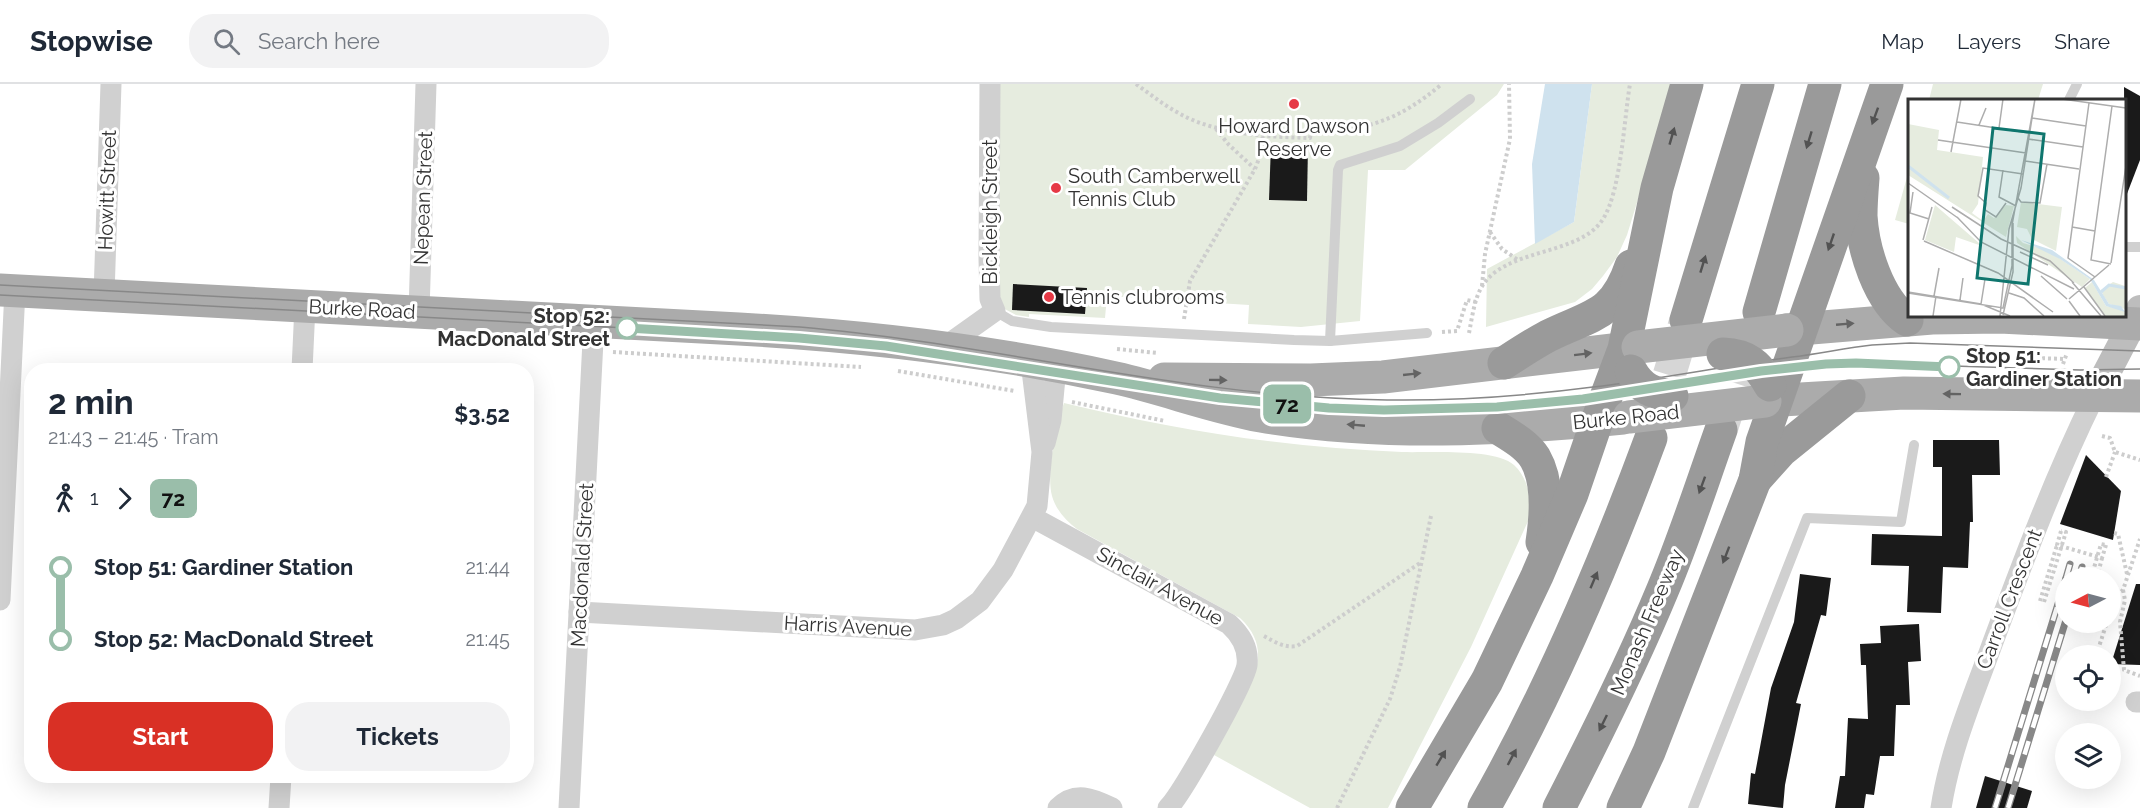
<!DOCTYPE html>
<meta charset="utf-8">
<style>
body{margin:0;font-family:Raleway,sans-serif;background:#f2f2f3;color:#1f2937;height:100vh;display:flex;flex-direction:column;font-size:22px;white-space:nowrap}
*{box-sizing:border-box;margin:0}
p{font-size:20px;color:#747a83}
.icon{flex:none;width:33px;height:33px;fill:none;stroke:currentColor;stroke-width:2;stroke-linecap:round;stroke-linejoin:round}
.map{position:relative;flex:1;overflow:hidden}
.drawer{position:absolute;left:24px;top:279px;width:510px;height:420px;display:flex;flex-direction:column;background:#fff;border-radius:24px;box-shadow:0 6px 24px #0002}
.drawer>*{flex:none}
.badge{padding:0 12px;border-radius:9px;font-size:21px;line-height:39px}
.needle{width:39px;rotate:264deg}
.buttons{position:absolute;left:2055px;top:483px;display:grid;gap:12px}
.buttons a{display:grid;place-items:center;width:66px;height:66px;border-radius:50%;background:#fff;box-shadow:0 6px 24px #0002;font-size:30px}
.map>.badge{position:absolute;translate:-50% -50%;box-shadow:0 0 0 3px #fff}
.legs{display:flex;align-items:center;gap:9px;height:66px;padding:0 24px;font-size:20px}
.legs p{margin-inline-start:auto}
.summary{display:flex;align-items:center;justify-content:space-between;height:102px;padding:0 24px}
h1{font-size:33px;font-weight:700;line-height:45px}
.button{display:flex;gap:12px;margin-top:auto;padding:12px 24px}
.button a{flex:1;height:69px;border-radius:24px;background:#d93025;color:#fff;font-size:24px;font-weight:700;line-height:69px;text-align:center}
.button a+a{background:#f2f2f3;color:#1f2937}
ul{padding:0 24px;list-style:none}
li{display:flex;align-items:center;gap:21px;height:72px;font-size:22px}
li i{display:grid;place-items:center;width:9px;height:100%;margin:0 8px;background:currentColor}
li i::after{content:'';width:15px;height:15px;margin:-8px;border:4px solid;border-radius:50%;background:#fff}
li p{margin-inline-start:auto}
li:first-child i{background:linear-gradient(#0000 50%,currentColor 0)}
li:last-child i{background:linear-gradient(currentColor 50%,#0000 0)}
header{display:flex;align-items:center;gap:36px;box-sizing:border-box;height:84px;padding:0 30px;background:#fff;border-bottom:2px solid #e0e1e3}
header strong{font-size:28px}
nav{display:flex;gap:33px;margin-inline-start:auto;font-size:21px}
.search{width:420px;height:54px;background:#f2f2f3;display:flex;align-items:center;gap:15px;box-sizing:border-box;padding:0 21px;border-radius:24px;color:#747a83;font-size:22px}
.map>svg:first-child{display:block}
</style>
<header>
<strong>Stopwise</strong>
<div class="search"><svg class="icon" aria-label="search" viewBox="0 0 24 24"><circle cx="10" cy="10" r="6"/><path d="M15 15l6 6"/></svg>Search here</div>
<nav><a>Map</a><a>Layers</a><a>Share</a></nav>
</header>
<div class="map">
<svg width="2140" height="724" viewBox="0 0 2140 724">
<rect width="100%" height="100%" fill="#fff"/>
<g fill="#e6ecdf">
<polygon points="1000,0 1504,0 1497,11 1405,86 1368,86 1360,237 1301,243 1248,240 1249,221 1107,212 1105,234 1029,230 1029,233 1016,231 1003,224 997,202"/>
<polygon points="1592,0 1671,0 1656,57 1627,151 1617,173 1603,192 1592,205 1575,218 1486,243 1487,185 1574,138"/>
<polygon points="1933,0 2043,0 2038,16 1929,16"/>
<polygon points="1909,86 1909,140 1895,136"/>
<path d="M 1064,319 C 1174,346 1288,364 1402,368 C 1428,369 1495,364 1514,381 C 1529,395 1532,417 1529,435 L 1471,563 L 1388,724 L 1310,724 L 1214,671 C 1222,656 1230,641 1238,626 C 1255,593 1272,564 1240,534 L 1077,445 C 1066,437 1056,426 1052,412 C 1046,390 1056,341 1064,319 Z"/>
</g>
<polygon fill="#cfe2ee" points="1545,0 1592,0 1574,138 1535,160 1532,80"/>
<g fill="#1a1a1a">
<polygon points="2124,3 2140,12 2140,76 2125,115"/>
<polygon points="1271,60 1308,61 1307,117 1269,116"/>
<polygon points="1013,200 1087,204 1085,230 1012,226"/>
<polygon points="1933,356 1999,356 2000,391 1972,391 1973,438 1970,438 1968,484 1943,483 1941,529 1907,528 1909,482 1871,481 1872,450 1942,452 1942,383 1933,383"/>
<polygon points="2086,371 2121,407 2113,456 2060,440"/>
<polygon points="1800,490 1831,494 1826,532 1821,531 1796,619 1801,620 1785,701 1783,724 1748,720 1751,689 1755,690 1771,604 1794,538"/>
<polygon points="2136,500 2140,500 2140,581 2111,580"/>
<polygon points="1919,540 1921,577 1908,578 1910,621 1896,621 1894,672 1880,672 1874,711 1866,710 1864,724 1835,724 1840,692 1845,692 1848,634 1868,635 1866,581 1861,581 1860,560 1881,559 1880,542"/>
<polygon points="1985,692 2032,707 2027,724 1976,724"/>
</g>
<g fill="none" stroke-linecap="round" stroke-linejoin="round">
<g stroke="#d6d6d6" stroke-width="33" stroke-dasharray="33 16" stroke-linecap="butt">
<polyline points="1655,338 1686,236"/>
<polyline points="1721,346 1753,247"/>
</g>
<g stroke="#cdcdcd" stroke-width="4" stroke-dasharray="3 3" stroke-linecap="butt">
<path d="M 1136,0 C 1155,14 1173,28 1195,37 C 1231,51 1272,53 1310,54 L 1311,48 C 1367,47 1399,36 1442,0"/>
<polyline points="1216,45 1229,61 1255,85"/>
<polyline points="1490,148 1502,165 1518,176"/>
<polyline points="1482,202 1485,170 1510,55 1509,0"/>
<polyline points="1184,235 1190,197 1255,85 1260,72 1263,51"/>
<polyline points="1442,248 1457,247 1467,216 1476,218"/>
<path d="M 1469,249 C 1472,234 1474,217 1481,204 C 1504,163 1579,173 1603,135 C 1621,107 1624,35 1630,0"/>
<polyline points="1117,265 1158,269"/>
<polyline points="613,268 861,283"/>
<polyline points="2036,274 2065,275"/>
<polyline points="2063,280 2067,269"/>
<polyline points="898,287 1015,307"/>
<polyline points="1072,318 1165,337"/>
<polyline points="2102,352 2110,354 2115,368 2140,376"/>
<polyline points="2106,393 2115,368"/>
<polyline points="2061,447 2057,461 2102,474 2106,461"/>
<polyline points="2114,449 2118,450 2127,490"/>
<polyline points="2091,494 2101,460 2106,461"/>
<polyline points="2097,494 2102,474"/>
<polyline points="2123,506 2125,516 2120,538 2124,586 2140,592"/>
<polyline points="2040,517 2057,461"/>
<polyline points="2044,518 2066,448 2061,447"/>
<polyline points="2110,528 2115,513 2123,506 2140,455"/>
<path d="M 1264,552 C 1275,558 1284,564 1297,562 L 1420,479"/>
<polyline points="2096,572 2107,538"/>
<polyline points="1337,724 1390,615 1400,583 1431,432"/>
</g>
<g stroke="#d0d0d0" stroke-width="10">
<polyline points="2069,16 2077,0"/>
<polyline points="2124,163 2140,163"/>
<polyline points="995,227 1012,237 1051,243 1294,256 1330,257 1427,249"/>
<polyline points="1330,257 1338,86 1340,81 1400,62 1438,39 1470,15"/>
<polyline points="1693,724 1807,434 1901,438 1914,361"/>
</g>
<g stroke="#d0d0d0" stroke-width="21">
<polyline points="104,211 111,0"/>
<polyline points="419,228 426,0"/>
<polyline points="943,264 995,227 990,215 989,175 990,0"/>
<polyline points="302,286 305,222"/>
<polyline points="1045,359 1051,336 1056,283"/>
<path d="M 1032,433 L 1229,540 C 1241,551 1249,564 1247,581 C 1245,598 1182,710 1168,724"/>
<polyline points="0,516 15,206"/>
<polyline points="579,528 915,546 943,541 956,535 980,517 1003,486 1037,422 1042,368 1031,278"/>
<polyline points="2136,618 2140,618"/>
<polyline points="279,724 281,692"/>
<polyline points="569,724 594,237"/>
<path d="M 1058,724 C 1075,707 1092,714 1112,724"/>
<path d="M 1941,724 C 1950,666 1973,613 1993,558 C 2024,475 2055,392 2094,313"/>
</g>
<polyline stroke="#bdbdbd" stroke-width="28" points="2094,313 2140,225"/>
<g stroke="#ababab" stroke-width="33">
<path d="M 0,206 L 739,245 C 866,252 993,267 1116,294 C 1165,305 1212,323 1261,332 C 1381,352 1503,346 1623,334"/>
<polyline points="1787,246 1932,234 2000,233 2140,240"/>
<polyline points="1164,295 1311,296 1383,293 1638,263"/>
<polyline points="1765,317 1904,309 2140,312"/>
</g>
<g stroke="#9a9a9a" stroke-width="33">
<path d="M 1863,94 C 1862,107 1861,119 1861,132 C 1863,165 1878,216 1907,236"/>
<polyline points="1759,228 1825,0"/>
<polyline points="1686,236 1758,0"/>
<path d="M 1504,279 C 1518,270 1533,260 1548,252 C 1590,231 1614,233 1631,182"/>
<path d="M 1498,344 C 1511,352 1527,361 1535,374 C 1549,398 1546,432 1542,458"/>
<polyline points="1755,396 1781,367 1849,312"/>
<polyline points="1412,724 1487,597 1537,492 1572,410 1597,337 1624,265 1657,104 1687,0"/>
<path d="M 1484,724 C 1551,606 1604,481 1651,354"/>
<path d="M 1559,724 C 1596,652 1632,580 1663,505 C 1685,453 1702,399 1721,346"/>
<polyline points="1623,724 1649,668 1755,396 1762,358 1887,0"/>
</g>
<g stroke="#888" stroke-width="1.5">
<path d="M 0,201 L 800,243 C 996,260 1189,314 1387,316 C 1456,317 1524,312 1593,303 C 1659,295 1725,282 1792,273 C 1818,270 1845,264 1872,261 L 1910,259 L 2140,267"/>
<polyline points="0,211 799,253 942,270 1116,299 1220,314 1329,324 1437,326 1497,323 1583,315 1775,285 1856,279 2080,286 2140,285"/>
</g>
<defs>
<g id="rail">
<polyline points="2066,494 2070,480"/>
<polyline points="2079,494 2082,483"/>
<polyline points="1995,724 2066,494"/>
<polyline points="2008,724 2066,536"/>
</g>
</defs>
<use href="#rail" stroke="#888" stroke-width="7"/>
<use href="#rail" stroke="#fff" stroke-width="4.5" stroke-dasharray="14" stroke-linecap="butt"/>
<g stroke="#ababab" stroke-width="33">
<polyline points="1638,263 1787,246"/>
<polyline points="1629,333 1765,317"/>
</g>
<g stroke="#9a9a9a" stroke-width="33">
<path d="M 1723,270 C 1747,271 1758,280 1770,301"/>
<path d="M 1631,287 C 1641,305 1653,309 1672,312"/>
</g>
</g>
<defs><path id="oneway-solid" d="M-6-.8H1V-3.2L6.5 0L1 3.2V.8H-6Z" transform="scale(1.5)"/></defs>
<g fill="#525252">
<use href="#oneway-solid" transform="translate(1875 32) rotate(110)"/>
<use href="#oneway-solid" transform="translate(1672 52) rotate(-74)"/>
<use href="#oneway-solid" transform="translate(1809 56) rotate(107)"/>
<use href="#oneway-solid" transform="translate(1831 158) rotate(109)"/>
<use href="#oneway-solid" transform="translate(1703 180) rotate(-73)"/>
<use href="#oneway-solid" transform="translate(1702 401) rotate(110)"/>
<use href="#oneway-solid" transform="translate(1726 471) rotate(111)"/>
<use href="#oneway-solid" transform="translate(1594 496) rotate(-67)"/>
<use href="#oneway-solid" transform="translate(1603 639) rotate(116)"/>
<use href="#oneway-solid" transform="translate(1512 673) rotate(-62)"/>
<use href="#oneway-solid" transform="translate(1441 674) rotate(-59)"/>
</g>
<g fill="#636363">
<use href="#oneway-solid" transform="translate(1845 240) rotate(-5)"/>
<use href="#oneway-solid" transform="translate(1583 270) rotate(-7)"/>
<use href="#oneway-solid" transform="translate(1412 290) rotate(-6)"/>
<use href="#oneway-solid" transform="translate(1218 296) rotate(1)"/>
<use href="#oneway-solid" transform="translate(1952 310) rotate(-179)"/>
<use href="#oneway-solid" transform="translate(1356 341) rotate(-175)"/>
</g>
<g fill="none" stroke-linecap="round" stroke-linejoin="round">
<defs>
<polyline id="line-1" points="627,244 799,254 886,262 1220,314 1329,324 1384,326 1497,323 1583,315 1761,287 1826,280 1856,279 1949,283"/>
</defs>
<use href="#line-1" stroke="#fff" stroke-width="14"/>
<use href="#line-1" stroke="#9abeaa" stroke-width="9"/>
</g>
<g fill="#e63946" stroke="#fff" stroke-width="2">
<circle cx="1294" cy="20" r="6"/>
<circle cx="1056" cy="104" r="6"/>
<circle cx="1049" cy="213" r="6"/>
</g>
<g fill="#fff" stroke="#9abeaa" stroke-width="3">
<circle cx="627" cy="244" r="10"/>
<circle cx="1949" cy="283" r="10"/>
</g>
<g text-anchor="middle" stroke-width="6" stroke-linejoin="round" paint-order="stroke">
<g font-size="20" fill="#333" stroke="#fff" text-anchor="start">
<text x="1294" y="49" text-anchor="middle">Howard Dawson<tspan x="1294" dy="23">Reserve</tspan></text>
<text x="1068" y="99">South Camberwell<tspan x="1068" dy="23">Tennis Club</tspan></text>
<text x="1061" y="220">Tennis clubrooms</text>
</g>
<g font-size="20" fill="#333" stroke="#fff">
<text transform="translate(107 106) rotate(-88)" y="7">Howitt Street</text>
<text transform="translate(423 114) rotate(-88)" y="7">Nepean Street</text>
<text transform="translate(990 128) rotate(-90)" y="7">Bickleigh Street</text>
<text transform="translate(362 225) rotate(3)" y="7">Burke Road</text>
<text transform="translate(1626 333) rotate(-6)" y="7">Burke Road</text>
<text transform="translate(582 481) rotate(-87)" y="7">Macdonald Street</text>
<text transform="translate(1160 502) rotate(29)" y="7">Sinclair Avenue</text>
<text transform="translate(2009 515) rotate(-69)" y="7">Carroll Crescent</text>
<text transform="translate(1647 538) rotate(-67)" y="7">Monash Freeway</text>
<text transform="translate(848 542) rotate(3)" y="7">Harris Avenue</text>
</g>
<g font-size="20" font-weight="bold" fill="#333" stroke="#fff" text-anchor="end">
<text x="610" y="239">Stop 52:<tspan x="610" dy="23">MacDonald Street</tspan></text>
<text x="1966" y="279" text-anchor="start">Stop 51:<tspan x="1966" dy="23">Gardiner Station</tspan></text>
</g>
</g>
<g transform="translate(1908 15)">
<rect width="218" height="218" fill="#fff"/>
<path d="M 0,25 L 31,31 L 29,51 L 75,58 L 70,105 L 64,114 L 75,122 L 80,115 L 86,119 L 98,106 L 106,107 L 98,138 L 0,76 ZM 113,103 L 154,108 L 148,152 L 124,140 L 119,130 L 109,128 ZM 27,106 L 71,144 L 71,146 L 48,138 L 46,153 L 17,141 ZM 108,137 L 115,144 L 139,151 L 182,180 L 174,188 L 109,144 ZM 184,183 L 198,207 L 216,211 L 217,217 L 197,217 L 177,189 ZM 205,183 L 217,187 L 217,210 L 201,205 L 195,196 L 193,191 Z" fill="#e6ecdf"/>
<path d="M 113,141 L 144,151 L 186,181 L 201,205 L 213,207 L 217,213 L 198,207 L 182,180 L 152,160 Z" fill="#cfe2ee"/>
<path fill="none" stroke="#cfe2ee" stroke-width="3" d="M 0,67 L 41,99M 193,193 L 201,186 L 218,189"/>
<path fill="none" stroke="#adadad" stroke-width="1.5" d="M 154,0 L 218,9M 181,4 L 160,159 L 187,178M 124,19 L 178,27M 49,23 L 121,34M 71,26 L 78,9M 91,29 L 95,0M 120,40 L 175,48M 30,41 L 118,54M 43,53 L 53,0M 117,62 L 171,70M 95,71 L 91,98 L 108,107M 0,84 L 50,119M 5,93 L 2,114 L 21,120M 110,99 L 113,103 L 132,104 L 139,65M 98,104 L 88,118 L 77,111 L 78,104 L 70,97 L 75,69 L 115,75M 44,108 L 93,140 L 142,162 L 166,184M 49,118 L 73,143 L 166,190M 164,128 L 187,132M 15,141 L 24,108M 16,142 L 90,174 L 145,213M 112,153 L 140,166M 203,164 L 218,67M 203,165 L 183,161 L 204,7M 133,177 L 159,200M 164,183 L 193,217M 176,188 L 197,217M 0,193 L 73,205 L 102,217M 0,194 L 95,209 L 104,167 L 104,126 L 127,0M 101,194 L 116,199 L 136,217M 26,197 L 31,169M 161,200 L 201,166M 52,201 L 55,179M 161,202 L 172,217M 73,205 L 77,180M 95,216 L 105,173 L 105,124M 25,217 L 28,197M 92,217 L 101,130 L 113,89 L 127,0"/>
<path fill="#0f766e" fill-opacity="0.15" stroke="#0f766e" stroke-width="3" d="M 85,29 L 136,35 L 120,185 L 69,179 Z"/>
<rect width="218" height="218" fill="none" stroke="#333" stroke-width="3"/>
</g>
</svg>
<div class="buttons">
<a><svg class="needle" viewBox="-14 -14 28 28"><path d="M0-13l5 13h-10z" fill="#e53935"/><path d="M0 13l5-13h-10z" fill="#747a83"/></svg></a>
<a><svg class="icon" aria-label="locate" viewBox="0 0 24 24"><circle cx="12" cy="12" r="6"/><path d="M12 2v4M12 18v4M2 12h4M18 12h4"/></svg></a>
<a><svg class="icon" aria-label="layers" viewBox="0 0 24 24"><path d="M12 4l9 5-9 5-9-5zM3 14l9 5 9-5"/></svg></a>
</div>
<b class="badge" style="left:1287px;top:320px;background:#9abeaa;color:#111">72</b>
<section class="drawer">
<div class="summary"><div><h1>2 min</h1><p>21:43 – 21:45 · Tram</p></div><b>$3.52</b></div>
<div class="legs"><svg class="icon" aria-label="walk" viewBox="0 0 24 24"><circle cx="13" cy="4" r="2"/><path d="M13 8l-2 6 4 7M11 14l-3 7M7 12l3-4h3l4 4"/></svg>1<svg class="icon" aria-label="forward" viewBox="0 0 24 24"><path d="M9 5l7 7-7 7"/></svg><b class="badge" style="background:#9abeaa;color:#111">72</b></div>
<ul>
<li><i style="color:#9abeaa"></i><b>Stop 51: Gardiner Station</b><p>21:44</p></li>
<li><i style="color:#9abeaa"></i><b>Stop 52: MacDonald Street</b><p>21:45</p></li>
</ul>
<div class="button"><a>Start</a><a>Tickets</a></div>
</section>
</div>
